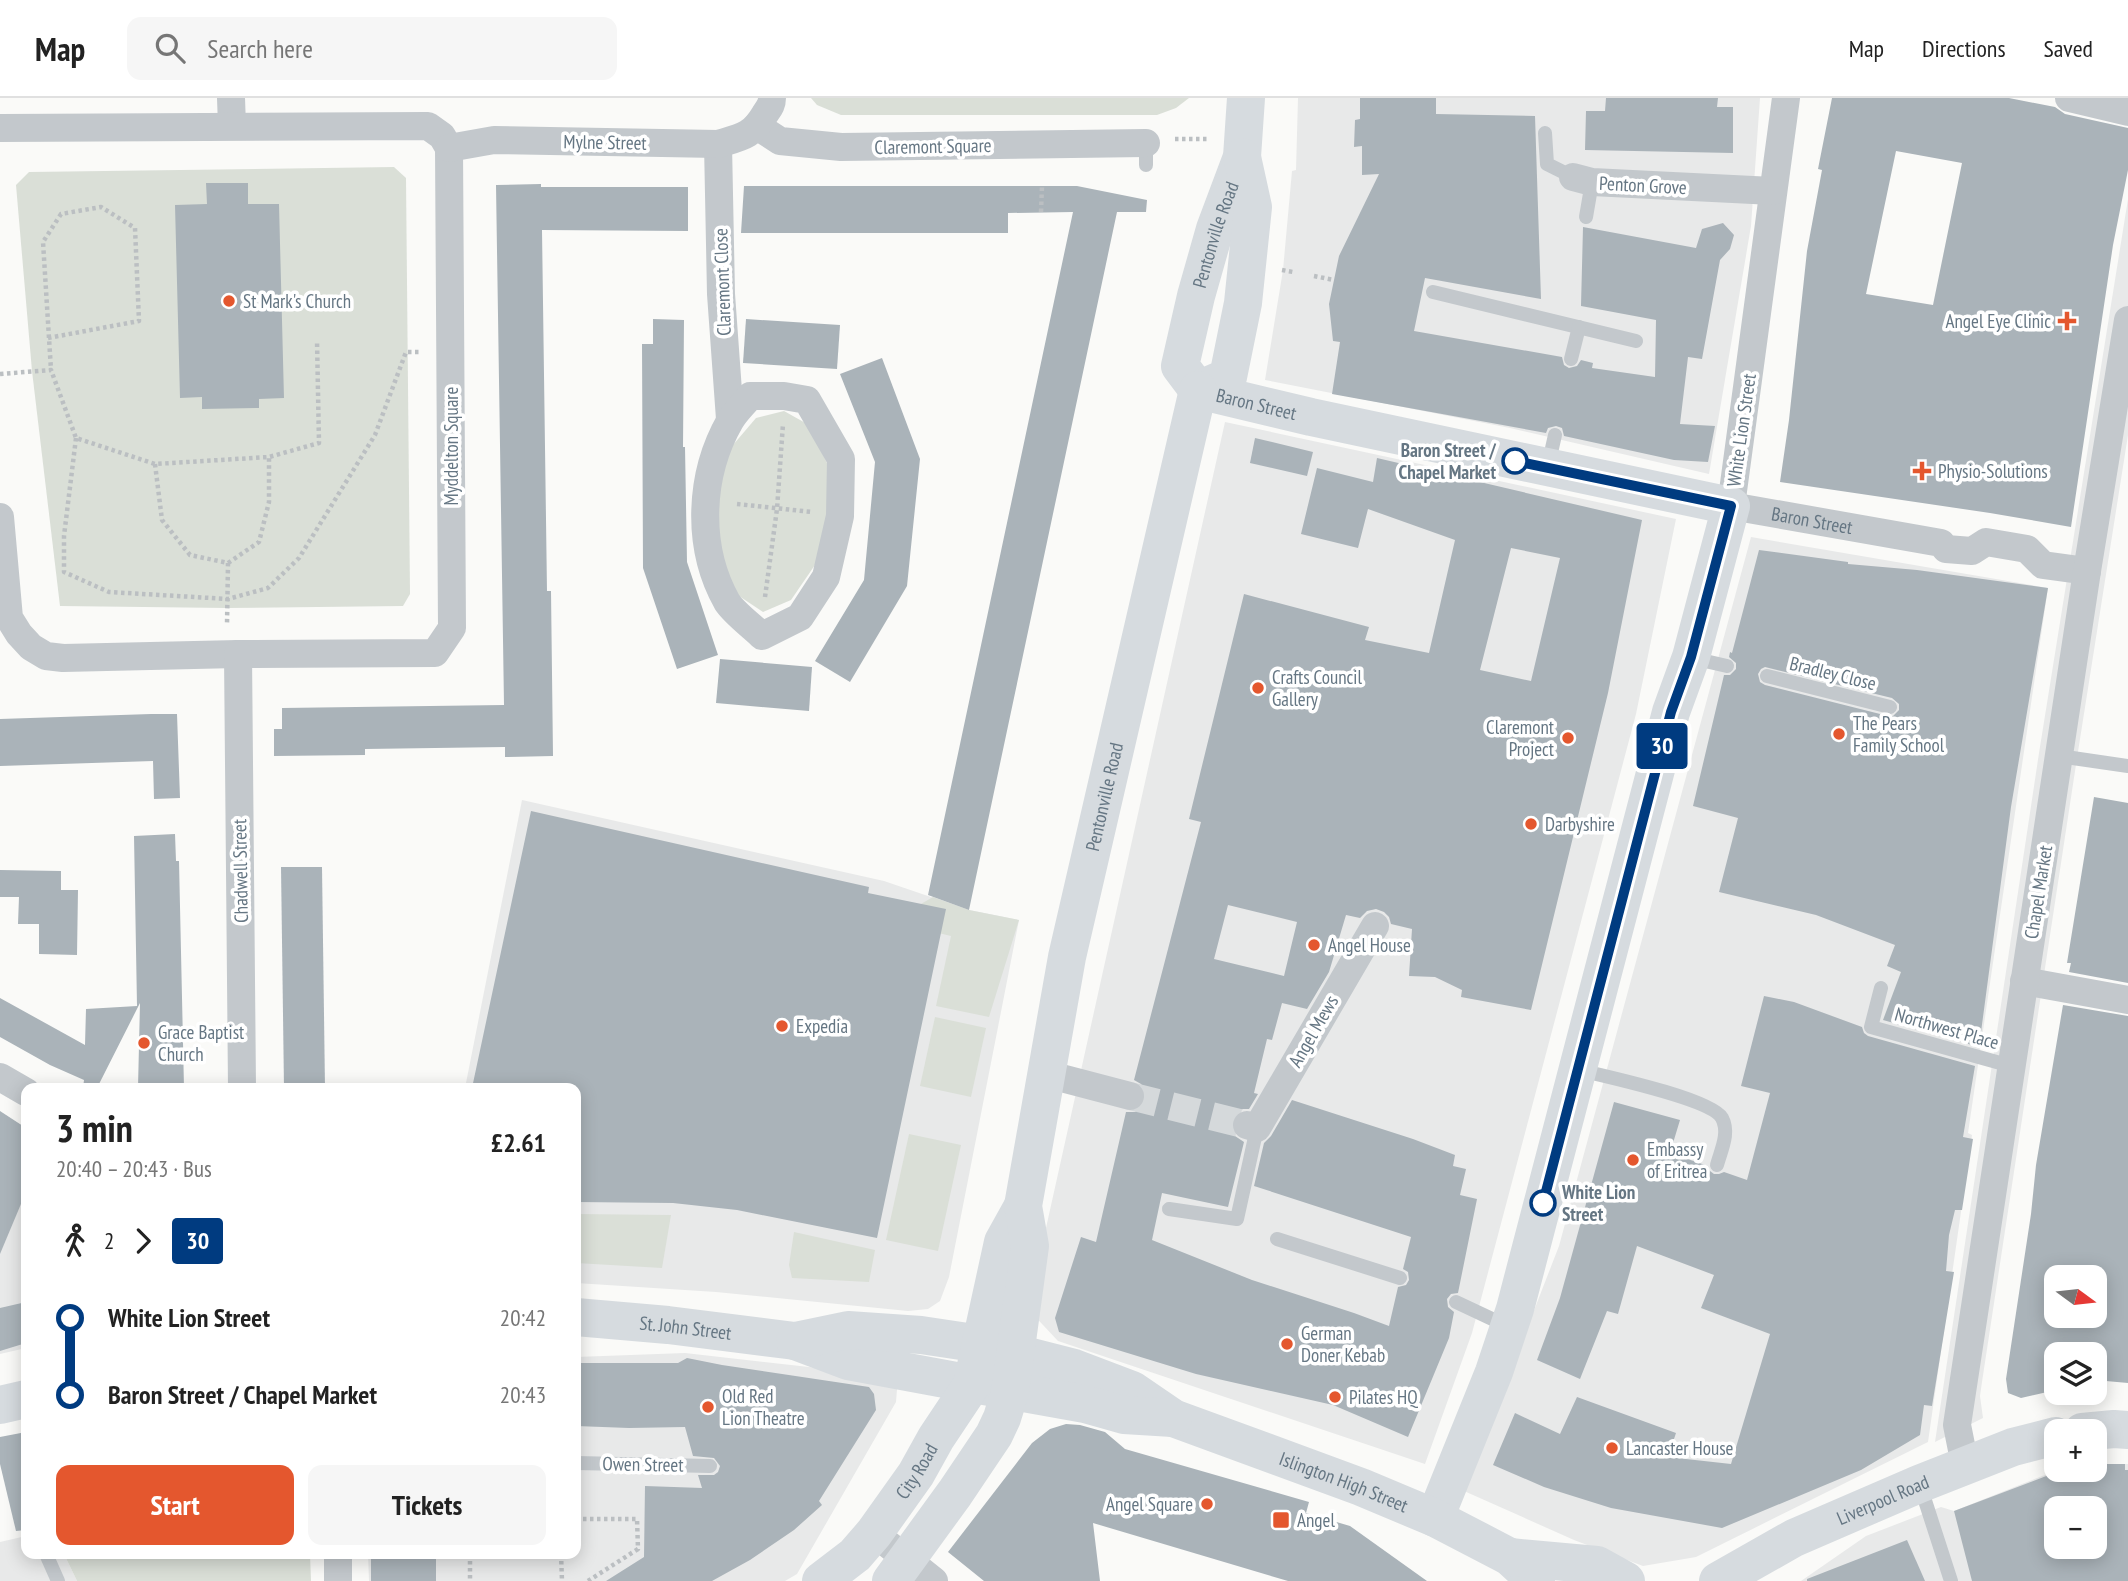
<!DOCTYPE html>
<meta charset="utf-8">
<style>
body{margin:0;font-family:"PT Sans Narrow",sans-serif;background:#f6f6f6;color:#222;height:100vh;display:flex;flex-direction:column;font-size:26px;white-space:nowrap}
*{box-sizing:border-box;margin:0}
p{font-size:23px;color:#767676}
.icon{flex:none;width:38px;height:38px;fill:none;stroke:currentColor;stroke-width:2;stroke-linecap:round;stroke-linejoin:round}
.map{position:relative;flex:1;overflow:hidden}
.drawer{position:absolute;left:21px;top:985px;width:560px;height:476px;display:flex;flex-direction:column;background:#fff;border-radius:14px;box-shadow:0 4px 18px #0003}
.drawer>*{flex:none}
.badge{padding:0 14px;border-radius:5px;font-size:24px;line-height:46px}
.needle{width:46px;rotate:105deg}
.buttons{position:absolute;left:2044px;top:1167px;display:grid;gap:14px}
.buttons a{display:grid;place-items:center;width:63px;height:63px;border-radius:14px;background:#fff;box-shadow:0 4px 18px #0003;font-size:35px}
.map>.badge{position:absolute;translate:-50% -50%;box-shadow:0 0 0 4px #fff}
.legs{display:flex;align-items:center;gap:10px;height:77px;padding:0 35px;font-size:23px}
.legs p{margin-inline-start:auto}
.headline{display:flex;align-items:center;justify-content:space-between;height:119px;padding:0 35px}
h1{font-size:38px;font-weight:600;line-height:52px}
.cta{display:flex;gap:14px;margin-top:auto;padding:14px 35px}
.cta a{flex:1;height:80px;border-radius:14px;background:#e4572e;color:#fff;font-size:28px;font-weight:600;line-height:80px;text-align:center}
.cta a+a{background:#f6f6f6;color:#222}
ul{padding:0 35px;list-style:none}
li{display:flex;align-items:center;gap:24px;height:77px;font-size:26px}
li i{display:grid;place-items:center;width:10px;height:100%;margin:0 9px;background:currentColor}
li i::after{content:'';width:18px;height:18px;margin:-9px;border:5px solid;border-radius:50%;background:#fff}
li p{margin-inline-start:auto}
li:first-child i{background:linear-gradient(#0000 50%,currentColor 0)}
li:last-child i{background:linear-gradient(currentColor 50%,#0000 0)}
header{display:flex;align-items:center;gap:42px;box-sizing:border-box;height:98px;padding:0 35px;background:#fff;border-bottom:2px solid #e0e0e0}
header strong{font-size:33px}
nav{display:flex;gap:38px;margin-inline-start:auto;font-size:24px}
.search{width:490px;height:63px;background:#f6f6f6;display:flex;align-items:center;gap:18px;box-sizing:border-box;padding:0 24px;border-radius:14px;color:#767676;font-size:26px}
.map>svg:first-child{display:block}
</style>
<header>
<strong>Map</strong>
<div class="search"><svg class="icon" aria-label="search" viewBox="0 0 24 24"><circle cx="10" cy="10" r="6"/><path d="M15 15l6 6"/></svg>Search here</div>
<nav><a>Map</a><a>Directions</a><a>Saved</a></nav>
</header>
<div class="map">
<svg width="2128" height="1483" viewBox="0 0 2128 1483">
<rect width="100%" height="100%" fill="#fafaf8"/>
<g fill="#e8e9e9" fill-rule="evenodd">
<polygon points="1298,0 1760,0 1751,128 1709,376 1510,330 1265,282 1283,172 1292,73 1296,72"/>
<polygon points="2128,101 2128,337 2077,660 1982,1284 1980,1298 1983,1320 1935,1344 2039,655"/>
<polygon points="1225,324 1676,421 1636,616 1543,967 1472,1235 1425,1366 1058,1243 1028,1211"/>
<polygon points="1751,439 2048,490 1968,1035 1972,1037 1928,1344 1696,1459 1643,1468 1574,1442 1464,1393 1559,1148"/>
<polygon points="522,702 884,783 969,812 1019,822 949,1179 940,1203 928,1211 908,1213 716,1194 576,1185 576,990 465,990"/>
<polygon points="0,1014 26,1030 26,1250 0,1256"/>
<polygon points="685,1255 898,1279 896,1304 797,1476 785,1483 369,1483 368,1456 576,1456 576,1259"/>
<path d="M 2097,1366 L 2128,1366 L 2128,1483 L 1801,1483 L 1866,1438 L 1941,1409 L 1954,1413 L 2042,1378 L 2062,1372 L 2095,1372 L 2095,1367 ZM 2056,1410 L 2095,1410 L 2095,1449 L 2056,1449 Z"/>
<polygon points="26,1438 26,1456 64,1456 77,1483 0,1483 0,1444"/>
</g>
<g fill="#dadfd7">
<polygon points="811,0 1189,0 1176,10 1157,17 841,17 817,7"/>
<polygon points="394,69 406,80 410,496 403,508 227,510 60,508 32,273 16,87 29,74"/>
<polygon points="784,313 809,327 827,365 827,416 817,464 791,502 763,514 736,496 718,452 718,404 727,354 756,320"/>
<polygon points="933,799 969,812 1019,822 989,919 936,908 951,838 922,831 907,814"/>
<polygon points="935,919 986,930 971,999 920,988"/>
<polygon points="909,1036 961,1047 938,1153 886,1142"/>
<polygon points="576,1116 671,1117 662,1170 576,1165"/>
<polygon points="794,1134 875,1152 869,1184 792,1180 789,1167"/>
<polygon points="64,1456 165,1456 166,1459 188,1456 310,1456 311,1483 77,1483"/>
</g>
<g fill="#aab3b9" fill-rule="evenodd">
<polygon points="1360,0 1436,0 1436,16 1535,18 1541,201 1425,180 1414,233 1562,259 1564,267 1569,270 1577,268 1581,262 1593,265 1592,270 1655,279 1656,222 1581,208 1583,129 1696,150 1702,131 1723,125 1734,137 1730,151 1720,162 1702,261 1688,259 1680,326 1715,328 1708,364 1674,362 1564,338 1562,330 1556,328 1548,330 1546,335 1332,296 1340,244 1333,243 1329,206 1339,158 1379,76 1362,77 1362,48 1354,49 1355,22 1360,21"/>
<polygon points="1606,0 1718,0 1717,9 1733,9 1733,55 1585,52 1586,13 1605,13"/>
<path d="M 1832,0 L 2009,0 L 2055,9 L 2065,16 L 2128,30 L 2128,72 L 2113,147 L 2071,429 L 1990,415 L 1780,384 L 1789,322 L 1807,153 L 1822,72 L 1818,71 ZM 1896,53 L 1962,65 L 1933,207 L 1866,196 Z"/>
<polygon points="206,85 248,85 248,106 279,106 284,300 259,301 259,310 202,311 202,299 180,300 175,107 207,106"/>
<polygon points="541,86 541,89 688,89 688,133 542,132 547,493 551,493 553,658 505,659 505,649 365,651 365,657 274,658 274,631 282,631 282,610 504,607 496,87"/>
<polygon points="744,88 1077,88 1147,102 1146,114 1117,114 969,812 928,797 1073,114 1008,115 1008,135 741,135"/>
<polygon points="653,221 684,222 683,349 685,349 687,464 718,557 677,571 643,470 642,246 653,246"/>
<polygon points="746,221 840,227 837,271 743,265"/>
<polygon points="882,260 920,361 907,488 850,584 815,563 864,482 875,364 840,276"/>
<polygon points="1255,340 1313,354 1307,378 1250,365"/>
<path d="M 1377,360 L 1642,422 L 1608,595 L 1531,912 L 1461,899 L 1462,892 L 1435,879 L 1409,878 L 1412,831 L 1391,826 L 1389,819 L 1384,814 L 1376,811 L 1367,813 L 1360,820 L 1346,817 L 1329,874 L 1307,911 L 1282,905 L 1272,942 L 1267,941 L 1254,995 L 1258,996 L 1249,1011 L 1243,1011 L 1236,1014 L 1231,1022 L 1231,1030 L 1235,1038 L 1244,1044 L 1228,1109 L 1162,1095 L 1152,1142 L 1252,1182 L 1354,1215 L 1389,1228 L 1398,1189 L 1406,1187 L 1409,1182 L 1408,1174 L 1403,1171 L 1411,1139 L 1254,1088 L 1264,1045 L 1271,1038 L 1292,1002 L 1413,1041 L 1455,1057 L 1453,1068 L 1466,1071 L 1460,1097 L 1477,1101 L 1458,1195 L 1451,1196 L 1447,1201 L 1448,1209 L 1454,1214 L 1449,1240 L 1408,1339 L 1333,1307 L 1196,1276 L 1059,1234 L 1055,1220 L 1081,1139 L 1096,1144 L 1126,1014 L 1135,1014 L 1141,1010 L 1146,1003 L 1146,993 L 1141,986 L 1134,982 L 1201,724 L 1189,721 L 1244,496 L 1369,529 L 1365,542 L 1429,555 L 1455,442 L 1368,411 L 1358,450 L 1301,436 L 1317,370 L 1373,384 ZM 1511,450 L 1560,460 L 1531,583 L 1480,572 ZM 1228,807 L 1297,824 L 1284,878 L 1214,861 Z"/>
<path d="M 1759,452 L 1848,464 L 1848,466 L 1917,472 L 2048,490 L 2011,709 L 1979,949 L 1883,922 L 1901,874 L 1887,868 L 1895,847 L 1816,817 L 1719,794 L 1738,720 L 1693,708 L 1724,577 L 1730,577 L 1736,571 L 1736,565 L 1729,559 L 1730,554 L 1732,555 ZM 1765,569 L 1892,600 L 1899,606 L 1899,612 L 1893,618 L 1888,618 L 1765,587 L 1760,584 L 1758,576 L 1761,571 Z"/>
<polygon points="720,561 812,569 809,613 716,605"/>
<polygon points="151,616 177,616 180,700 154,701 153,663 0,668 0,621"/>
<polygon points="2094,699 2128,705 2128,885 2069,874 2071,865 2067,865"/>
<polygon points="531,713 869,789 868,795 946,811 877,1140 737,1112 673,1105 576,1104 576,990 472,990"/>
<polygon points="175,736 176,763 179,763 184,990 138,990 140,905 97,990 83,990 84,982 50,967 0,939 0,900 85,947 86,911 137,908 134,738"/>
<polygon points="281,769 322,769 325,990 284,990"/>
<polygon points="0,772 61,773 61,792 78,792 77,857 39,856 39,826 18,826 19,799 0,799"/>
<polygon points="1764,898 1794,904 1862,929 1864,935 1868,938 1975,968 1963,1039 1973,1041 1962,1112 1955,1112 1949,1137 1946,1173 1954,1174 1932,1308 1924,1307 1920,1337 1861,1372 1722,1430 1611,1410 1544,1389 1493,1367 1515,1315 1560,1336 1577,1299 1676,1335 1668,1359 1731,1366 1770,1236 1701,1210 1714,1177 1637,1148 1618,1216 1607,1213 1580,1281 1537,1262 1560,1200 1614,1004 1680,1022 1670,1055 1708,1068 1710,1073 1714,1076 1719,1076 1724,1074 1747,1082 1770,995 1741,988"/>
<path d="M 2063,907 L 2128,918 L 2128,1285 L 2095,1282 L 2095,1256 L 2056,1256 L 2056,1292 L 2021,1300 L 2008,1295 L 2006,1281 L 2031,1116 L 2036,1067 ZM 2056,1180 L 2095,1180 L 2095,1218 L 2056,1218 Z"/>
<polygon points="0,1013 26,1030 26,1094 0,1156"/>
<polygon points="26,1204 26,1245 0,1253 0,1210"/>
<polygon points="687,1260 722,1267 869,1289 874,1296 876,1312 819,1403 822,1407 794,1432 750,1462 712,1483 606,1483 644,1459 645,1388 702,1390 698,1377 714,1377 718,1374 720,1368 714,1360 693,1358 685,1329 629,1330 576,1328 576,1265 678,1265"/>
<polygon points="1066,1326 1080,1327 1105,1334 1125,1351 1309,1404 1306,1415 1350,1428 1427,1483 1288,1483 1093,1425 1100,1483 984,1483 948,1454 1032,1345 1050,1331"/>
<polygon points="26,1334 26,1432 16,1433 0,1366 0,1339"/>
<path d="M 2095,1366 L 2125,1366 L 2125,1372 L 2128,1372 L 2128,1483 L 1972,1483 L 1954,1413 L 2062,1372 L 2095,1372 ZM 2056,1410 L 2095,1410 L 2095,1449 L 2056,1449 Z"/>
<polygon points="1907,1442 1925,1483 1807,1483 1807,1481"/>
<rect x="371" y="1456" width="65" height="27"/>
</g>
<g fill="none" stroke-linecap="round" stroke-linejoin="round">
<polyline stroke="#d5d9db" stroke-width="28" stroke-dasharray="28 14" stroke-linecap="butt" points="1130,998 1247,1027"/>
<g stroke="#bbbfc2" stroke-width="4.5" stroke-dasharray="3.5 3.5" stroke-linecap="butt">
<polyline points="1175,41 1208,41"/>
<polyline points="1041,114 1042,88"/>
<polyline points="1282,172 1293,174"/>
<polyline points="1314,178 1334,182"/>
<polyline points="48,240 139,223 135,130 101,109 61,116 43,144 51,272"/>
<polyline points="0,276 51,272 76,340 155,366 269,359 319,345 317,242"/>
<polyline points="76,340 64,438 64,474 109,494 228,501 268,490 299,460 375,337 406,254 422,254"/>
<polyline points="155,366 162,422 190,457 228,465 227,527"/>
<polyline points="737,406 812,414"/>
<polyline points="228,465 259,444 269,404 269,359"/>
<polyline points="765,499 777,411 783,326"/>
<polyline points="576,1421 637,1421 638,1451 588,1483"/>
<polyline points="470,1456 470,1483"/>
<polyline points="561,1456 562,1483"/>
</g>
<g stroke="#c3c8cc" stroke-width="14">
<polyline points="1545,35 1547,66 1573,79"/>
<polyline points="1146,67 1146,45"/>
<polyline points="1586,119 1592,84"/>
<polyline points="1433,194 1636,243"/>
<polyline points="1571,261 1579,229"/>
<polyline points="1548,368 1555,337"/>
<polyline points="1692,560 1727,568"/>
<polyline points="1767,578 1890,609"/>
<polyline points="2059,658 2128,668"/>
<polyline points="1881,890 1871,929 2011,968"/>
<path d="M 1579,972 C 1604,978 1711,1001 1722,1020 C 1730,1035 1721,1052 1717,1067"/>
<polyline points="1169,1111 1237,1121 1257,1030"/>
<polyline points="1277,1141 1400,1180"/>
<polyline points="1456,1204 1507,1228"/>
<polyline points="576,1365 710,1368"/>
<polyline points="1920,1387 1951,1483"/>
<polyline points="46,1456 58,1483"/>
</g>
<g stroke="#c3c8cc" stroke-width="28">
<polyline points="231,0 232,28"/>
<path id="s1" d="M 1786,0 L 1731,408 L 1941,445 L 1946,451 L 1972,453 L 1986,444 L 2027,451 L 2043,467 L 2087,473"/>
<polyline points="2069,0 2128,14"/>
<polyline points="757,28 780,43 841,49 1146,45"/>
<polyline points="0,30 428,28 442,38 449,50 452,530 435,555 238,556 63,560 46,558 31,549 19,536 9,520 0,419"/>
<polyline points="718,46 721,196 730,321"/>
<path d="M 449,50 L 494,42 L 718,46 C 742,39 752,38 765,16 C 769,10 772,7 772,0"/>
<polyline points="1573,79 1592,84 1773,93"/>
<path d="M 750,298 L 784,298 L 807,302 L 841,361 L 840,418 L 826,479 L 800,519 L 762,538 C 752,528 735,516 727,504 C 696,449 699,377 730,323 C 735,314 744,306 750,298 Z"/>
<polyline points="238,556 242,990"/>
<polyline points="2024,883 2128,902"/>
<polyline points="1046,976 1130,998"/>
<polyline points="0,979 26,994"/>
<polyline points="1247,1027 1257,1030 1375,828"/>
<polyline points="1965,1367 1957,1327 2087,473 2128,222"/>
<polyline points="874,1435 934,1483"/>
<polyline points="338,1456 338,1483"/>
</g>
<g stroke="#d6dbdf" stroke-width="38">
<polyline points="2082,1334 2114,1331 2128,1332"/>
<path id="s2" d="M 1718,1483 L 1794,1440 L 1919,1386 L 2013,1349 L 2056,1338"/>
</g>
<g stroke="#d6dbdf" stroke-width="38">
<path id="s3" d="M 576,1219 L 668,1227 L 795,1243 L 848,1263 L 972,1286"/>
<polyline points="795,1243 848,1232 921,1237 981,1246"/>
<polyline points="0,1307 26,1301"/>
</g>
<g stroke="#d6dbdf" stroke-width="38">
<path id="s4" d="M 1198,292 L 1311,319 L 1731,408 L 1691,559 L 1671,614 L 1515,1211 L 1494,1274 L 1435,1420"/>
<path id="s5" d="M 1198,292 L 1180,268 L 1196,198 L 1215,131 L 1242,59 L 1246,0"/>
<polyline points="1198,292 1228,279 1243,205 1253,109 1242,59"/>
<path id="s6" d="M 981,1246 L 1074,1270 L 1132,1292 L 1173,1320 L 1361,1389 L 1435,1420 L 1510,1459 L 1536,1483"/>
<polyline points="984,1288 1085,1306 1124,1317 1173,1320"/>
<polyline points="1510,1459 1597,1467 1626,1483"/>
<path id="s7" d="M 821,1483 L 855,1457 L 874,1435 L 916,1376 L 936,1340 L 972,1286 L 1003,1144 L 1023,1108"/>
<path id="s8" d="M 891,1483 L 955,1395 L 994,1337 L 1002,1320 L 1010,1294 L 1030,1148 L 1023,1108 L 1067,859 L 1198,292"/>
</g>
</g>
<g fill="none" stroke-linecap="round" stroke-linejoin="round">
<defs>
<polyline id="line-1" points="1515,363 1731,408 1691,559 1671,614 1543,1105"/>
</defs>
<use href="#line-1" stroke="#fff" stroke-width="16"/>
<use href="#line-1" stroke="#003b80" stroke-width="10"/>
</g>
<g fill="#e4572e" stroke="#fff" stroke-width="2.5">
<circle cx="229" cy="203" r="7"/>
<path d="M2063.5 212.5h7v7h7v7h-7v7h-7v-7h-7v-7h7z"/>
<path d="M1918.5 362.5h7v7h7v7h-7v7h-7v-7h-7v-7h7z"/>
<circle cx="1258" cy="590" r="7"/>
<circle cx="1839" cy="636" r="7"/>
<circle cx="1568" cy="640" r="7"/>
<circle cx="1531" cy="726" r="7"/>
<circle cx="1314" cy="847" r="7"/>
<circle cx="782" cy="928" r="7"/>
<circle cx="144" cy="945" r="7"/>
<circle cx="1633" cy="1062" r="7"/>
<circle cx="1287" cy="1246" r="7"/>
<circle cx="1335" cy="1299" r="7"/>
<circle cx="708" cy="1309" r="7"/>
<circle cx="1612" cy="1350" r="7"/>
<circle cx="1207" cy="1406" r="7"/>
<rect x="1272" y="1413" width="18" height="18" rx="3.5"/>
</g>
<g fill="#fff" stroke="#003b80" stroke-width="3.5">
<circle cx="1515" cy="363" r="12"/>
<circle cx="1543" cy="1105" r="12"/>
</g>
<g text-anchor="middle" stroke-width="7" stroke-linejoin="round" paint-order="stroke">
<g font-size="19" fill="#657683" stroke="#fff">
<text transform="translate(605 44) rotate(1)" y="7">Mylne Street</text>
<text transform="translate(933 48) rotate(-1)" y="7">Claremont Square</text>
<text transform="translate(1643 87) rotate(3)" y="7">Penton Grove</text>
<text dy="7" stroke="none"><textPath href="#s5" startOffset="166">Pentonville Road</textPath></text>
<text transform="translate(722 184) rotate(-92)" y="7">Claremont Close</text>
<text dy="7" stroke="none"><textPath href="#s4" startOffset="60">Baron Street</textPath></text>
<text transform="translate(1741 332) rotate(-82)" y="7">White Lion Street</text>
<text transform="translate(451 348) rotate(-90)" y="7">Myddelton Square</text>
<text dy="7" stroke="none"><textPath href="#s1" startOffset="494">Baron Street</textPath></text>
<text transform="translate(1833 575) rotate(14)" y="7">Bradley Close</text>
<text dy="7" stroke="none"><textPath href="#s8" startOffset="830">Pentonville Road</textPath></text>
<text transform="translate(240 773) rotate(-91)" y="7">Chadwell Street</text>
<text transform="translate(2038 794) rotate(-81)" y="7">Chapel Market</text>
<text transform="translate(1947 930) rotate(16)" y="7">Northwest Place</text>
<text transform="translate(1313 933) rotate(-60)" y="7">Angel Mews</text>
<text dy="7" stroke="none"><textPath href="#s3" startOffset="110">St. John Street</textPath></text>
<text transform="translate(643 1366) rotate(1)" y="7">Owen Street</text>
<text dy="7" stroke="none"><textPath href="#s7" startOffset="147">City Road</textPath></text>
<text dy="7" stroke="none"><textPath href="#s6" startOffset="390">Islington High Street</textPath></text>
<text dy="7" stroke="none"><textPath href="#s2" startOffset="184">Liverpool Road</textPath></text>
</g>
<g font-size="19" fill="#657683" stroke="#fff" text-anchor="start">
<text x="243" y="210">St Mark's Church</text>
<text x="2051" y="230" text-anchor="end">Angel Eye Clinic</text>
<text x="1938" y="380">Physio-Solutions</text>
<text x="1272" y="586">Crafts Council<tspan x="1272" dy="22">Gallery</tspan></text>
<text x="1853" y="632">The Pears<tspan x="1853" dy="22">Family School</tspan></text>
<text x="1554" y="636" text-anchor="end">Claremont<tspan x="1554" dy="22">Project</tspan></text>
<text x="1545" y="733">Darbyshire</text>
<text x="1328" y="854">Angel House</text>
<text x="796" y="935">Expedia</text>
<text x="158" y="941">Grace Baptist<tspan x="158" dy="22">Church</tspan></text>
<text x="1647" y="1058">Embassy<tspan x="1647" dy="22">of Eritrea</tspan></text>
<text x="1301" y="1242">German<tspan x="1301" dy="22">Doner Kebab</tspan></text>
<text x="722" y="1305">Old Red<tspan x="722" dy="22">Lion Theatre</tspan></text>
<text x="1349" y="1306">Pilates HQ</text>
<text x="1626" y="1357">Lancaster House</text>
<text x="1193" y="1413" text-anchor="end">Angel Square</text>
<text x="1297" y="1429">Angel</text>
</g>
<g font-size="19" font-weight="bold" fill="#657683" stroke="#fff" text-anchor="end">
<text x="1496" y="359">Baron Street /<tspan x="1496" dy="22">Chapel Market</tspan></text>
<text x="1562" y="1101" text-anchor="start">White Lion<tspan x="1562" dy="22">Street</tspan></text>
</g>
</g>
</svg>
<div class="buttons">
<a><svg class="needle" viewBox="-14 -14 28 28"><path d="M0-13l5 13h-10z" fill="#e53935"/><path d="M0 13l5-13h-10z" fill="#767676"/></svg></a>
<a><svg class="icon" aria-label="layers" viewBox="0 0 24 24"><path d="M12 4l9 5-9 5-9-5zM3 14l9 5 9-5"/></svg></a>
<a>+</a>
<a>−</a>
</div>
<b class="badge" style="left:1662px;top:648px;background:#003b80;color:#fff">30</b>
<section class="drawer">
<div class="headline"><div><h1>3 min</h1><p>20:40 – 20:43 · Bus</p></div><b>£2.61</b></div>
<div class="legs"><svg class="icon" aria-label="walk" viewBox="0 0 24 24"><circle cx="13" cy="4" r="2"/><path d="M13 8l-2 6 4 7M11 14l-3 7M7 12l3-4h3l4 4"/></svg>2<svg class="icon" aria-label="forward" viewBox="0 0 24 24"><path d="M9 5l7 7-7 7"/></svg><b class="badge" style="background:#003b80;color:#fff">30</b></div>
<ul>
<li><i style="color:#003b80"></i><b>White Lion Street</b><p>20:42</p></li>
<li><i style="color:#003b80"></i><b>Baron Street / Chapel Market</b><p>20:43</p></li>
</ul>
<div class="cta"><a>Start</a><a>Tickets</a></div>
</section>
</div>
